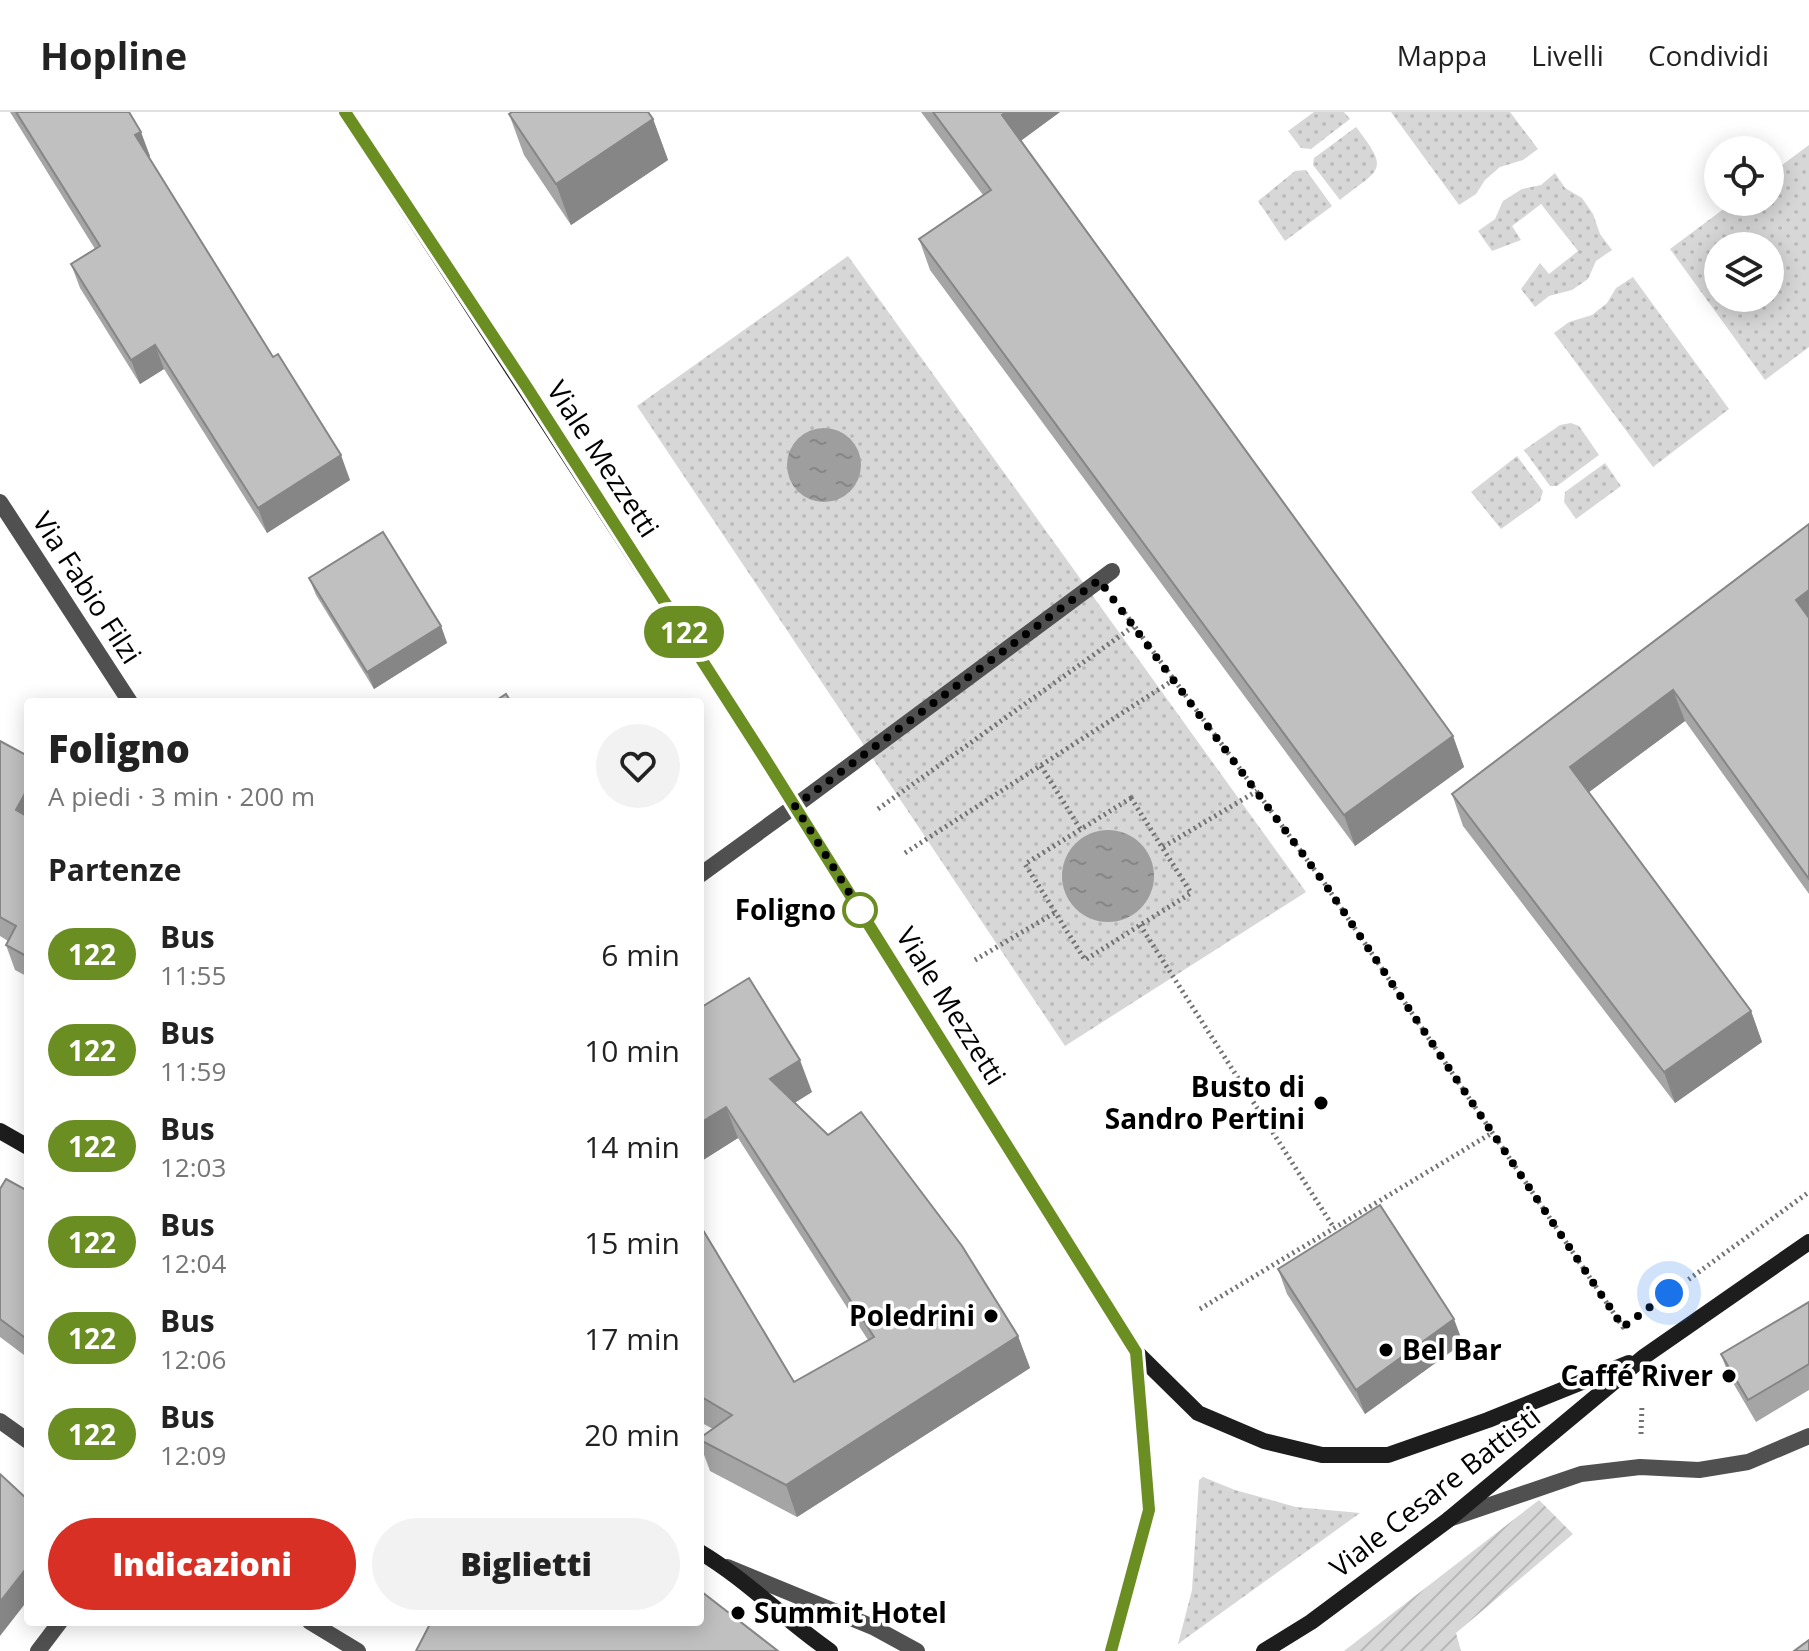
<!DOCTYPE html>
<html lang="it">
<meta charset="utf-8">
<style>
body{margin:0;font-family:"Open Sans",sans-serif;background:#f2f2f2;color:#222;height:100vh;display:flex;flex-direction:column;font-size:30px;white-space:nowrap}
*{box-sizing:border-box;margin:0}
p{font-size:26px;color:#767676}
.icon{flex:none;width:44px;height:44px;fill:none;stroke:currentColor;stroke-width:2;stroke-linecap:round;stroke-linejoin:round}
.map{position:relative;flex:1;overflow:hidden}
.drawer{position:absolute;left:24px;top:586px;width:680px;height:928px;display:flex;flex-direction:column;background:#fff;border-radius:8px;box-shadow:0 4px 20px #0003}
.drawer>*{flex:none}
.badge{padding:0 16px;border-radius:26px;font-size:28px;line-height:52px}
.controls{position:absolute;left:1704px;top:24px;display:grid;gap:16px}
.controls a{display:grid;place-items:center;width:80px;height:80px;border-radius:50%;background:#fff;box-shadow:0 4px 20px #0003;font-size:40px}
.you{position:absolute;width:40px;height:40px;margin:-20px;border:6px solid #fff;border-radius:50%;background:#1a73e8;box-shadow:0 0 0 12px #1a73e833}
.map>.badge{position:absolute;translate:-50% -50%;box-shadow:0 0 0 4px #fff}
h2{padding:0 24px;font-size:30px;line-height:72px}
.round{display:grid;place-items:center;flex:none;width:84px;height:84px;border-radius:42px;background:#f2f2f2}
.head{display:flex;align-items:center;justify-content:space-between;height:136px;padding:0 24px}
h1{font-size:38px;font-weight:800;line-height:60px}
.button{display:flex;gap:16px;margin-top:auto;padding:16px 24px}
.button a{flex:1;height:92px;border-radius:48px;background:#d93025;color:#fff;font-size:32px;font-weight:800;line-height:92px;text-align:center}
.button a+a{background:#f2f2f2;color:#222}
ul{padding:0;list-style:none}
li{display:flex;align-items:center;gap:24px;height:96px;padding:0 24px}
li div{flex:1}
li b{display:block;font-size:30px}
li em{font-style:normal}
li .badge{min-width:88px;font-weight:700;text-align:center}
header{display:flex;align-items:center;gap:48px;box-sizing:border-box;height:112px;padding:0 40px;background:#fff;border-bottom:2px solid #e0e0e0}
header strong{font-size:38px}
nav{display:flex;gap:44px;margin-inline-start:auto;font-size:28px}
.map>svg:first-child{display:block}
</style>
<header>
<strong>Hopline</strong>
<nav><a>Mappa</a><a>Livelli</a><a>Condividi</a></nav>
</header>
<div class="map">
<svg width="1809" height="1539" viewBox="0 0 1809 1539">
<defs>
<pattern id="grass-dots" width="8" height="8" patternUnits="userSpaceOnUse" patternTransform="scale(2)"><rect width="8" height="8" fill="#d7d7d7"/><path d="M2 2h.1M6 6h.1" fill="none" stroke="#b7b7b7" stroke-width="1.8" stroke-linecap="round"/></pattern>
<pattern id="garden-furrows" width="10" height="10" patternUnits="userSpaceOnUse" patternTransform="scale(2)"><rect width="10" height="10" fill="#d7d7d7"/><path d="M-1 1l2-2M0 10L10 0M9 11l2-2" fill="none" stroke="#b7b7b7"/></pattern>
<pattern id="water-ripples" width="26" height="14" patternUnits="userSpaceOnUse" patternTransform="scale(2)"><rect width="26" height="14" fill="#9e9e9e"/><path d="M2 4q2-2 4 0t4 0M15 11q2-2 4 0t4 0" fill="none" stroke="#868686"/></pattern>
</defs>
<rect width="100%" height="100%" fill="#fff"/>
<g fill="url(#grass-dots)" fill-rule="evenodd">
<polygon points="1314,0 1344,0 1350,7 1311,37 1301,36 1288,19"/>
<polygon points="1391,0 1510,0 1538,37 1523,48 1500,55 1485,68 1476,82 1459,93"/>
<path d="M 1356,15 C 1391,60 1380,56 1340,88 L 1313,53 L 1314,46 Z"/>
<path d="M 1809,33 L 1809,235 L 1765,268 L 1670,137 L 1733,90 L 1770,90 L 1770,62 ZM 1718,134 L 1770,134 L 1770,186 L 1718,186 Z"/>
<polygon points="1306,58 1332,94 1285,129 1258,89 1295,59"/>
<polygon points="1555,61 1565,76 1582,86 1593,102 1600,122 1612,138 1596,149 1588,167 1572,178 1549,184 1535,195 1521,177 1540,151 1549,162 1578,139 1541,92 1512,114 1521,128 1492,139 1478,119 1495,107 1503,89 1522,77 1541,73"/>
<polygon points="848,144 1306,780 1065,934 637,294"/>
<polygon points="1633,165 1729,297 1653,355 1554,221 1569,210 1592,203 1607,191 1616,176"/>
<polygon points="1571,311 1579,314 1599,343 1557,374 1550,374 1524,338 1560,313"/>
<polygon points="1517,344 1543,379 1540,389 1501,417 1471,380"/>
<polygon points="1605,351 1621,374 1576,407 1564,390 1565,380"/>
<polygon points="1203,1365 1235,1378 1296,1395 1360,1401 1178,1532 1192,1478 1199,1368"/>
</g>
<polygon fill="url(#garden-furrows)" points="1539,1388 1573,1422 1456,1521 1461,1539 1344,1539"/>
<g fill="url(#water-ripples)">
<circle cx="824" cy="353" r="37"/>
<circle cx="1108" cy="764" r="46"/>
</g>
<g fill="none" stroke-linecap="round" stroke-linejoin="round">
<g stroke="#727272" stroke-width="5" stroke-dasharray="2 4" stroke-linecap="butt">
<polyline points="1121,496 1325,772 1623,1215 1627,1212"/>
<polyline points="1041,654 1081,718"/>
<polygon points="1131,686 1191,781 1085,848 1025,752"/>
<polyline points="878,697 1134,514"/>
<polyline points="1163,735 1257,679"/>
<polyline points="905,741 1175,567"/>
<polyline points="1140,813 1334,1116"/>
<polyline points="975,848 1056,800"/>
<polyline points="1674,1178 1809,1080"/>
<polyline points="1200,1197 1492,1021"/>
<polyline points="1641,1322 1642,1292"/>
</g>
<polyline stroke="#505050" stroke-width="16" points="795,694 1112,459"/>
<g stroke="#505050" stroke-width="16">
<polyline points="0,390 130,590"/>
<polyline points="700,763 795,694"/>
<polyline points="0,1309 28,1329"/>
<polyline points="1449,1407 1581,1362 1640,1355 1699,1358 1748,1350 1809,1324"/>
<polyline points="310,1510 358,1539"/>
<polyline points="38,1539 60,1510"/>
</g>
<polyline stroke="#505050" stroke-width="16" points="727,1455 873,1515 917,1539"/>
<g stroke="#1d1d1d" stroke-width="16">
<polyline points="345,0 746,616 1136,1240 1149,1398 1111,1539"/>
<polyline points="0,1019 28,1035"/>
<polyline points="1136,1240 1198,1301 1264,1329 1322,1343 1388,1343 1488,1308 1629,1251"/>
<path d="M 700,1440 C 747,1468 785,1508 830,1539"/>
<polyline points="1264,1539 1311,1510 1448,1408 1645,1244 1809,1130"/>
</g>
</g>
<g fill="#a5a5a5">
<polygon points="10,0 129,0 150,44 149,45 350,368 267,421 164,257 140,272 80,176 71,152 95,137"/>
<polygon points="921,0 1060,0 1021,28 1453,624 1464,655 1355,734 930,158 919,127 983,83"/>
<polygon points="509,2 653,7 668,48 571,113 524,43"/>
<polygon points="1809,412 1809,782 1685,609 1589,680 1751,899 1762,930 1675,991 1463,714 1452,682"/>
<polygon points="309,466 441,514 447,531 374,577 316,483"/>
<polygon points="0,629 28,644 28,865 15,858 6,833 8,829 0,824"/>
<polygon points="700,896 812,980 795,990 1018,1224 1030,1256 797,1405 710,1359 700,1332 700,1326 713,1317 700,1310 700,1113 794,1270 868,1228 738,1026 700,1050"/>
<polygon points="0,1077 28,1079 28,1246 0,1225"/>
<polygon points="1278,1157 1463,1231 1365,1302 1287,1182"/>
<polygon points="1809,1190 1809,1278 1756,1310 1729,1264 1721,1242"/>
</g>
<g fill="#868686">
<polygon points="1006,0 1060,0 1014,34 1002,3"/>
<polygon points="653,7 668,48 571,113 556,72"/>
<polygon points="141,20 150,44 144,48 135,23"/>
<polygon points="155,233 164,257 140,272 131,248"/>
<polygon points="341,343 350,368 267,421 258,396"/>
<polygon points="1809,478 1809,517 1796,488"/>
<polygon points="441,514 447,531 374,577 367,560"/>
<polygon points="1673,578 1685,609 1581,686 1570,655"/>
<polygon points="1453,624 1464,655 1355,734 1344,703"/>
<polygon points="28,676 28,717 16,698"/>
<polygon points="1751,899 1762,930 1675,991 1664,960"/>
<polygon points="800,948 812,980 782,999 770,967"/>
<polygon points="726,995 738,1026 700,1050 700,1011"/>
<polygon points="1454,1207 1463,1231 1365,1302 1356,1278"/>
<polygon points="1018,1224 1030,1256 797,1405 786,1373"/>
<polygon points="28,1454 28,1488 0,1524 0,1490"/>
</g>
<g fill="#c0c0c0" stroke="#868686" stroke-width="2">
<polygon points="16,0 129,0 141,20 135,23 273,245 278,242 341,343 258,396 155,233 131,248 71,152 100,134"/>
<polygon points="512,0 648,0 653,7 556,72 509,2"/>
<polygon points="933,0 1006,0 1002,3 1453,624 1344,703 919,127 991,78"/>
<polygon points="1809,412 1809,478 1796,488 1809,506 1809,767 1673,578 1570,655 1751,899 1664,960 1452,682"/>
<polygon points="383,420 441,514 367,560 309,466"/>
<polygon points="506,582 511,590 494,590"/>
<polygon points="0,629 28,644 28,676 16,698 28,705 28,845 6,833 16,814 0,805"/>
<polygon points="749,866 800,948 770,967 828,1023 861,1000 962,1134 1018,1224 786,1373 700,1328 700,1326 732,1303 700,1284 700,1113 794,1270 874,1225 726,995 700,1011 700,896"/>
<polygon points="6,1067 28,1079 28,1228 0,1207 0,1077"/>
<polygon points="1380,1093 1454,1207 1356,1278 1278,1157"/>
<polygon points="1809,1190 1809,1252 1748,1288 1721,1242"/>
<polygon points="0,1362 28,1388 28,1454 0,1490"/>
<polygon points="702,1480 778,1539 416,1539 431,1510 700,1510 700,1483"/>
<polygon points="1809,1528 1809,1539 1794,1539"/>
</g>
<g fill="none" stroke-linecap="round" stroke-linejoin="round">
<defs>
<polyline id="line" points="345,0 526,274 762,642 1136,1240 1149,1398 1111,1539"/>
</defs>
<use href="#line" stroke="#fff" stroke-width="18"/>
<use href="#line" stroke="#6b8e23" stroke-width="12"/>
<polyline stroke="#000" stroke-width="8" stroke-dasharray="0 14.4" points="860,798 862,801 795,694 1099,468 1325,772 1623,1215 1669,1181"/>
</g>
<circle fill="#fff" stroke="#6b8e23" stroke-width="4" cx="860" cy="798" r="16"/>
<g fill="#000" stroke="#fff" stroke-width="3">
<circle cx="1321" cy="991" r="8"/>
<circle cx="991" cy="1204" r="8"/>
<circle cx="1386" cy="1238" r="8"/>
<circle cx="1729" cy="1264" r="8"/>
<circle cx="738" cy="1501" r="8"/>
</g>
<g text-anchor="middle" stroke-width="7" stroke-linejoin="round" paint-order="stroke">
<g font-size="28" fill="#000" stroke="#fff">
<text transform="translate(603 347) rotate(57)" y="10">Viale Mezzetti</text>
<text transform="translate(87 476) rotate(57)" y="10">Via Fabio Filzi</text>
<text transform="translate(951 894) rotate(58)" y="10">Viale Mezzetti</text>
<text transform="translate(1435 1380) rotate(-38)" y="10">Viale Cesare Battisti</text>
</g>
<g font-size="28" font-weight="bold" fill="#000" stroke="#fff" text-anchor="end">
<text x="836" y="808">Foligno</text>
</g>
<g font-size="28" font-weight="bold" fill="#000" stroke="#fff" text-anchor="end">
<text x="1305" y="985">Busto di<tspan x="1305" dy="32">Sandro Pertini</tspan></text>
<text x="975" y="1214">Poledrini</text>
<text x="1402" y="1248" text-anchor="start">Bel Bar</text>
<text x="1713" y="1274">Caffé River</text>
<text x="754" y="1511" text-anchor="start">Summit Hotel</text>
</g>
</g>
</svg>
<div class="controls">
<a><svg class="icon" aria-label="locate" viewBox="0 0 24 24"><circle cx="12" cy="12" r="6"/><path d="M12 2v4M12 18v4M2 12h4M18 12h4"/></svg></a>
<a><svg class="icon" aria-label="layers" viewBox="0 0 24 24"><path d="M12 4l9 5-9 5-9-5zM3 14l9 5 9-5"/></svg></a>
</div>
<div class="you" style="left:1669px;top:1181px"></div>
<b class="badge" style="left:684px;top:520px;background:#6b8e23;color:#fff">122</b>
<section class="drawer">
<div class="head"><div><h1>Foligno</h1><p>A piedi · 3 min · 200 m</p></div><a class="round"><svg class="icon" aria-label="heart" viewBox="0 0 24 24"><path d="M12 20l-8-8c-3-5 5-10 8-4 3-6 11-1 8 4z"/></svg></a></div>
<h2>Partenze</h2>
<ul>
<li><span class="badge" style="background:#6b8e23;color:#fff">122</span><div><b>Bus</b><p>11:55</p></div><em>6 min</em></li>
<li><span class="badge" style="background:#6b8e23;color:#fff">122</span><div><b>Bus</b><p>11:59</p></div><em>10 min</em></li>
<li><span class="badge" style="background:#6b8e23;color:#fff">122</span><div><b>Bus</b><p>12:03</p></div><em>14 min</em></li>
<li><span class="badge" style="background:#6b8e23;color:#fff">122</span><div><b>Bus</b><p>12:04</p></div><em>15 min</em></li>
<li><span class="badge" style="background:#6b8e23;color:#fff">122</span><div><b>Bus</b><p>12:06</p></div><em>17 min</em></li>
<li><span class="badge" style="background:#6b8e23;color:#fff">122</span><div><b>Bus</b><p>12:09</p></div><em>20 min</em></li>
</ul>
<div class="button"><a>Indicazioni</a><a>Biglietti</a></div>
</section>
</div>
